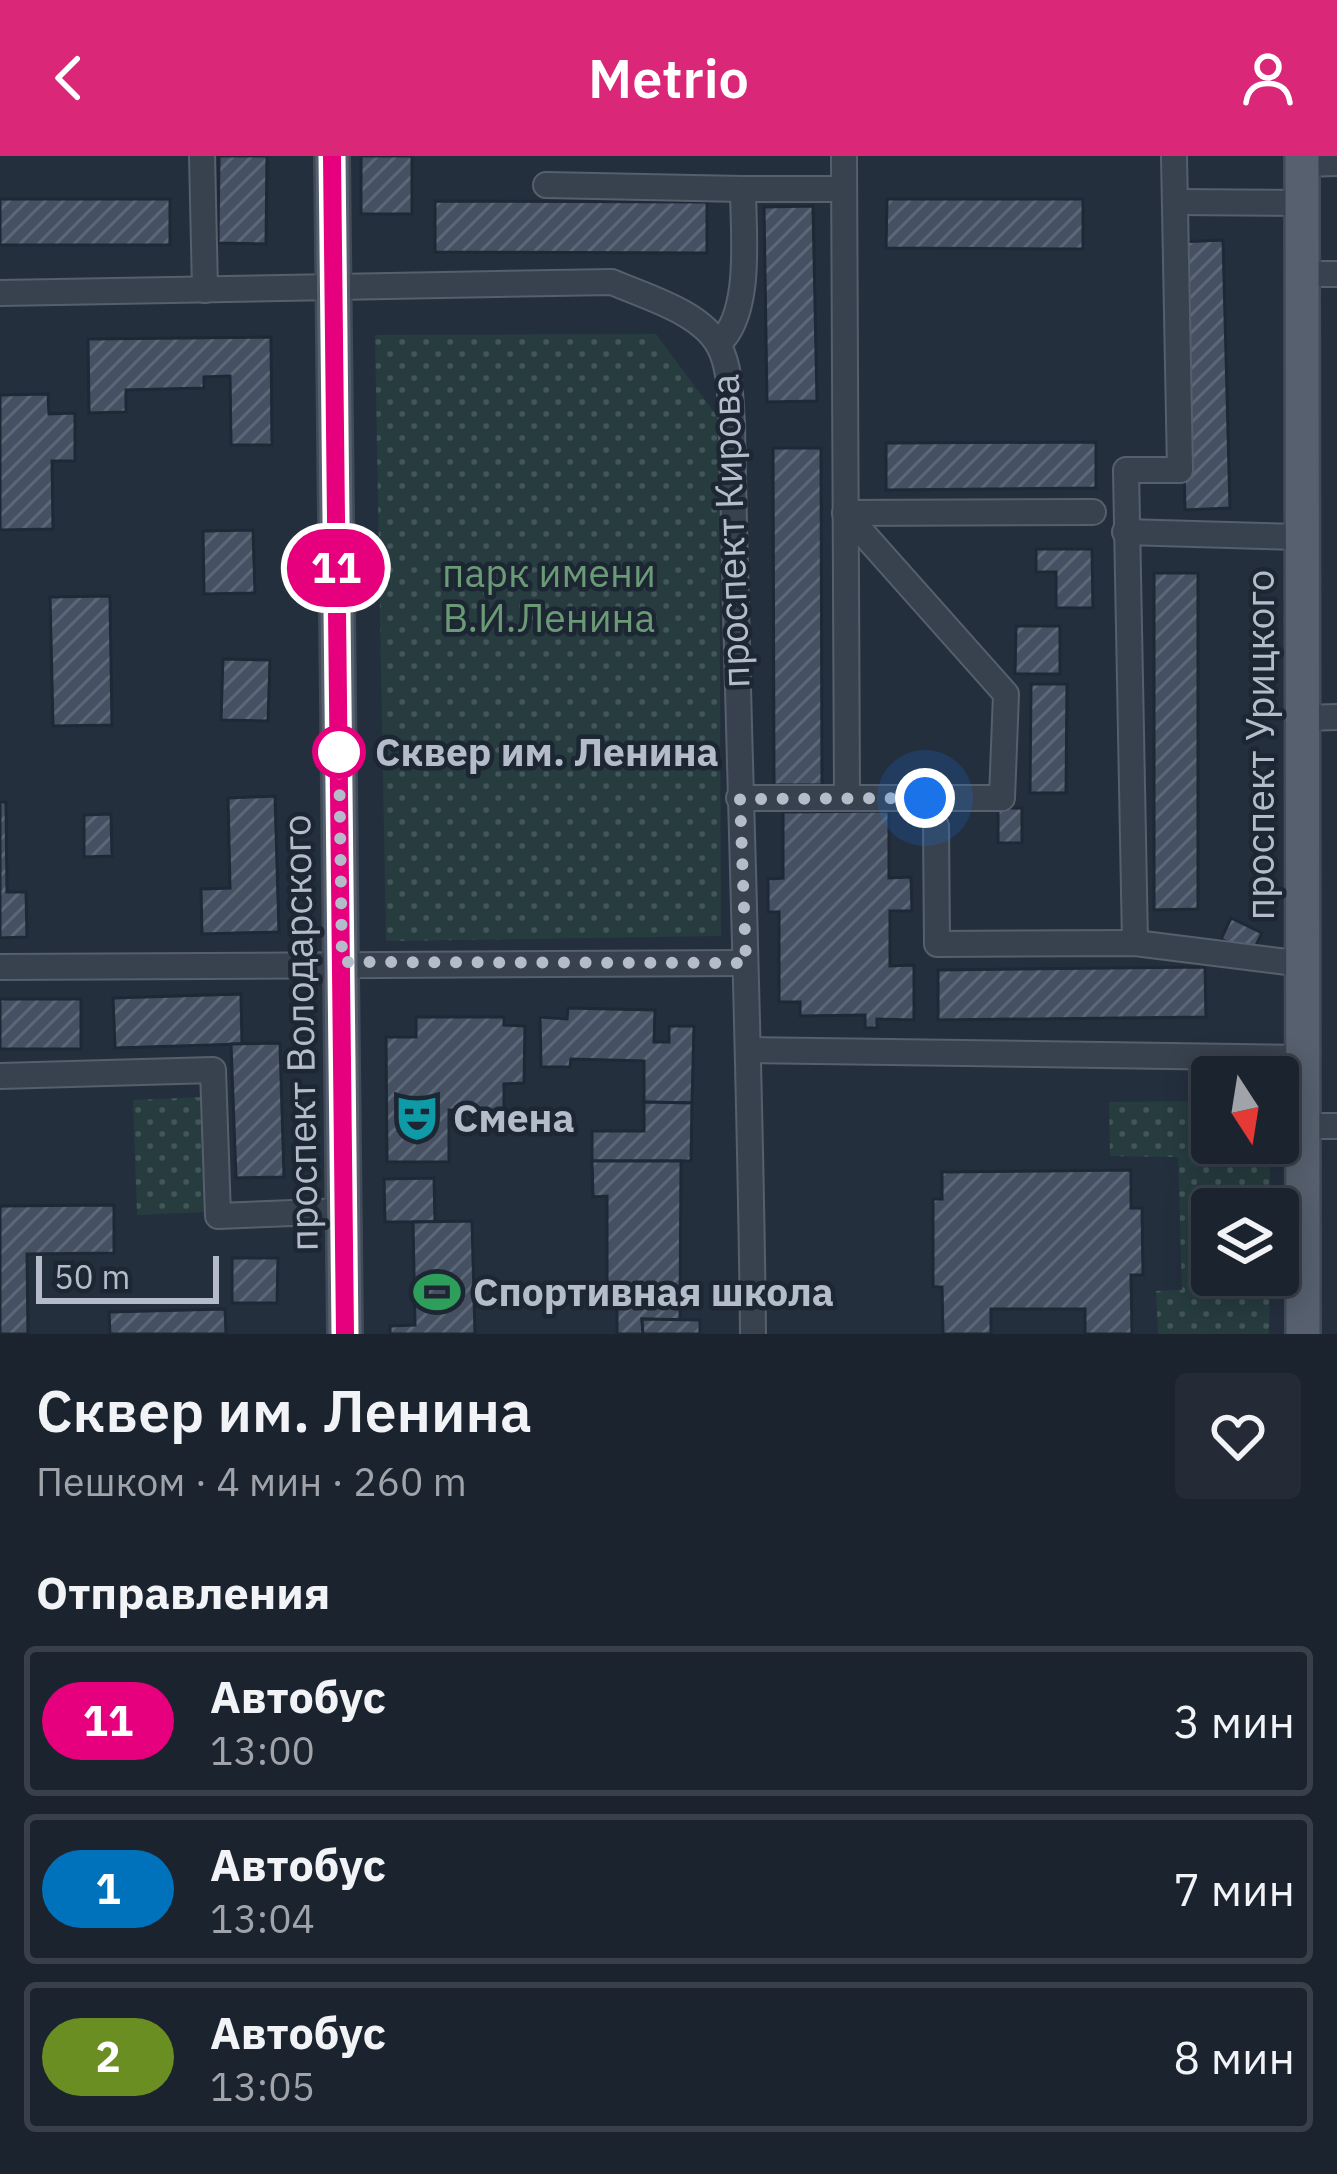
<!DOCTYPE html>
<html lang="ru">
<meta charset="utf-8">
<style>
body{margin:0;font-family:"IBM Plex Sans",sans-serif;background:#242b36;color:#f1f3f6;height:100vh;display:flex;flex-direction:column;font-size:45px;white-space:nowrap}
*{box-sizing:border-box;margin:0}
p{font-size:39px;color:#a0a4aa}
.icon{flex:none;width:66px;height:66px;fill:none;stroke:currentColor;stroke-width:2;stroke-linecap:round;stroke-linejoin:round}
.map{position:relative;height:1178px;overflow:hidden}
.sheet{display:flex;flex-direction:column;background:#1b232e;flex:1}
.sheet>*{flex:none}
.badge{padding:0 24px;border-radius:39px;font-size:42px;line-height:78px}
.needle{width:78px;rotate:168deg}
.fabs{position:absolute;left:1191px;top:900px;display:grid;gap:24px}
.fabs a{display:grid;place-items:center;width:108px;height:108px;border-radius:12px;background:#1b232e;box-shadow:0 6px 30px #0003,0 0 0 3px #39404a;font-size:60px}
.scale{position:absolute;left:36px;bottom:30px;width:183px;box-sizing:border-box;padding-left:12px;border:6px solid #b4bcc9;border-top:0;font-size:33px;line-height:42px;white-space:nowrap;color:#b4bcc9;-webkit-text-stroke:9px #1d2633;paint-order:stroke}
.you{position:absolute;width:60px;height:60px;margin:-30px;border:9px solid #fff;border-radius:50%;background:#1a73e8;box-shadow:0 0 0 18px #1a73e833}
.map>.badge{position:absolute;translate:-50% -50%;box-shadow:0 0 0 6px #fff}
h2{padding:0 36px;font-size:45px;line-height:108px}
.round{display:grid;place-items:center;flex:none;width:126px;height:126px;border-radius:12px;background:#242b36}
.summary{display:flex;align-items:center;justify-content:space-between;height:204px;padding:0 36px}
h1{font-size:57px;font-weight:600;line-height:90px}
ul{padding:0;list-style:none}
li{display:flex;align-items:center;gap:36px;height:150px;margin:0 24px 18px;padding:0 12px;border:6px solid #39404a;border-radius:12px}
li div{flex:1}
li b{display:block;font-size:45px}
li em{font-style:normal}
li .badge{min-width:132px;font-weight:700;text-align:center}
header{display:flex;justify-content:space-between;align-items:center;height:156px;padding:0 36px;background:#db2777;color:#fff;font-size:54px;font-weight:600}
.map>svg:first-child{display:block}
</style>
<header><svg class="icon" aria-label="back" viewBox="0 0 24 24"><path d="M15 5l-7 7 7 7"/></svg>Metrio<svg class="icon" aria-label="person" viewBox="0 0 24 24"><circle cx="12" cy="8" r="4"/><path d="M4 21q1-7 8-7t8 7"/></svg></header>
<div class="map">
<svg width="1337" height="1178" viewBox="0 0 1337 1178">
<defs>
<pattern id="park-dots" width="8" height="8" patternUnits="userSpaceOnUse" patternTransform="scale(3)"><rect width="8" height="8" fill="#263c3f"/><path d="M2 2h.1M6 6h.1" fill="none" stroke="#435659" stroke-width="1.8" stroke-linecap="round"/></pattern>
<pattern id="building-hatch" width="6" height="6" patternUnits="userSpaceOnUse" patternTransform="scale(3)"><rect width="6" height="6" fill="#455162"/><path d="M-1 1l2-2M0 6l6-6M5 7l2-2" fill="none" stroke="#5d6877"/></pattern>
</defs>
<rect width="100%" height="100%" fill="#242f3e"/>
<g fill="url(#park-dots)">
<polygon points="656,178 719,263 721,780 386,785 375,179"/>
<polygon points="202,941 207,1056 137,1059 133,944"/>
<polygon points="1212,945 1212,987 1270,987 1270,1053 1212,1053 1212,1119 1270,1119 1269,1178 1158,1178 1156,1135 1182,1134 1178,1001 1110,1000 1109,946"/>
</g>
<g fill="url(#building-hatch)" stroke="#1f2835" stroke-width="3">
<polygon points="219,0 267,0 266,88 218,87"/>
<rect x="361" y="0" width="51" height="58"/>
<rect x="0" y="43" width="170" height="46"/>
<polygon points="887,43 1083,43 1083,93 886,92"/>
<polygon points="435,45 707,46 707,97 435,96"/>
<polygon points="813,50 817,245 767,246 764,51"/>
<polygon points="1223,84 1230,352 1185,354 1179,86"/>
<polygon points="271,181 272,289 231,289 230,220 204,221 204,232 126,234 126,256 89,257 88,183"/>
<polygon points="48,238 49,258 75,257 75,305 52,305 53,373 0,374 0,239"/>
<polygon points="1096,286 1096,332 886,334 886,287"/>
<polygon points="773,292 821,292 822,629 774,629"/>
<polygon points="253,374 255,437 204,438 203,375"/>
<polygon points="1036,393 1092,393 1093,452 1056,452 1056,416 1036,416"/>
<polygon points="1154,417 1198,417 1198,753 1154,754"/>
<polygon points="110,440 112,569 53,570 50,441"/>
<polygon points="1016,470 1060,470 1060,518 1015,518"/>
<polygon points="223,503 270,504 268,565 221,564"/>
<polygon points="1031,528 1067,528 1066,637 1030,637"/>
<polygon points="275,640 279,776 202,778 201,733 230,732 228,642"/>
<polygon points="0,646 6,646 7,736 26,736 27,781 0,782"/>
<rect x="998" y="652" width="24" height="35"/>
<polygon points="889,655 889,722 911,721 912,755 890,755 890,810 914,809 914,864 877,863 877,872 865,872 865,859 800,860 800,846 779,846 779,756 768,756 768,723 783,722 783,656"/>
<polygon points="111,658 112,700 84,701 84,659"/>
<polygon points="1231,762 1262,777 1252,798 1221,783"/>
<polygon points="1205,811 1206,861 938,864 938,814"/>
<polygon points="241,838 242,888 115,892 113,842"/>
<rect x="0" y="843" width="81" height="50"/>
<polygon points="568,852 655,854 654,886 669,886 669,870 694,870 692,947 644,946 644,905 571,903 570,911 541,911 540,861 567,863"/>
<polygon points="416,861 504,861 504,869 525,870 524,927 504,928 504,954 449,954 449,1006 387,1006 386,881 416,881"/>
<polygon points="280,887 284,1021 236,1022 231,888"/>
<polygon points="644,946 692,947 691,1005 592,1005 592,975 644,975"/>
<polygon points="592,1005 681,1005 680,1164 642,1163 643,1178 617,1178 617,1127 607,1127 607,1040 593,1041"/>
<polygon points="1131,1014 1131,1052 1142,1052 1143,1119 1131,1119 1132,1178 1085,1178 1085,1153 991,1153 991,1178 943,1178 942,1131 933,1131 933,1043 942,1043 942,1016"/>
<polygon points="434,1022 435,1066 385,1066 384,1023"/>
<polygon points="114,1049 114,1097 27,1098 28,1178 0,1178 0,1050"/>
<polygon points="472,1065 475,1178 390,1178 390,1170 415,1169 413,1066"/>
<polygon points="232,1102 278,1102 277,1147 232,1147"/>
<polygon points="225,1153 226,1178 110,1178 109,1156"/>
<polygon points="642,1163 700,1164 700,1178 643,1178"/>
</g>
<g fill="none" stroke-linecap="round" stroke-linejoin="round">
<defs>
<g id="minor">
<polyline points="202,0 205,134"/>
<polyline points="844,0 847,642"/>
<polyline points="1302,8 1337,7"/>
<polyline points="546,29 743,33"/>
<polyline points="1176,46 1303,47"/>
<polyline points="1302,118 1337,118"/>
<path d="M 0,137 L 612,126 C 646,141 701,156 719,190 C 731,213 730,243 732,267 C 737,571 750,874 753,1178"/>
<path d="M 718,188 C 753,158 743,76 743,33 L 843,33"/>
<polyline points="1125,376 1300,381"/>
<polyline points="1303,562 1337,561"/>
<polyline points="739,642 1002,642 1006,538 845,357 1093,356"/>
<polyline points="936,670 937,788 1135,787 1303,808"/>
<polyline points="1135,787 1126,314 1180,314 1174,0"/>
<polyline points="0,811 745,807"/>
<polyline points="750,894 1304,902"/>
<polyline points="0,920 213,914 218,1060 344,1055"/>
<polyline points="1303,970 1337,970"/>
</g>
<g id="major">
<polyline points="332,0 345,1178"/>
<polyline points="1302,0 1303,1178"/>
</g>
</defs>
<use href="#minor" stroke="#565f6c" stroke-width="28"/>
<use href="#major" stroke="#414a57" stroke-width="38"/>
<use href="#minor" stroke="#38414e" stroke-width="24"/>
<use href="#major" stroke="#56606e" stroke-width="33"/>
</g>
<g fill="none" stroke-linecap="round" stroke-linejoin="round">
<defs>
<polyline id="line" points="332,0 345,1178"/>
</defs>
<use href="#line" stroke="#fff" stroke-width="27"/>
<use href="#line" stroke="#e6007e" stroke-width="18"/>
<polyline stroke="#b4bcc9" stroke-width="12" stroke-dasharray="0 21.6" points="339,596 342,806 746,807 740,643 925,642"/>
</g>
<defs>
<symbol id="theatre-bare" viewBox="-9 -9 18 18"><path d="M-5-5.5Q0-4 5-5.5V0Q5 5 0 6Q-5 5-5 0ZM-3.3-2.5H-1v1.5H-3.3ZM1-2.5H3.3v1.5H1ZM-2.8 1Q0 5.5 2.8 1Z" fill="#0f9aa8" stroke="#1d2633" stroke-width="2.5" paint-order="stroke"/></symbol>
<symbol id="stadium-bare" viewBox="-9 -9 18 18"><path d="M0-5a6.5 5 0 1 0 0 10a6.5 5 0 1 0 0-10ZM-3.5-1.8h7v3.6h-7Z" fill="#2e9e5b" stroke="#1d2633" stroke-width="2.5" paint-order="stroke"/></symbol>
</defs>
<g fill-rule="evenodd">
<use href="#theatre-bare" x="384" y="929" width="66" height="66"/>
<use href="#stadium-bare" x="404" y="1103" width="66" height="66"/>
</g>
<circle fill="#fff" stroke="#e6007e" stroke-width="6" cx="339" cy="596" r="24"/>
<g text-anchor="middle" stroke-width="9" stroke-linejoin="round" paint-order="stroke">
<g font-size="39" fill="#b4bcc9" stroke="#1d2633">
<text transform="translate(730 375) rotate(-92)" y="14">проспект Кирова</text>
<text transform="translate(1260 589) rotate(-90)" y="14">проспект Урицкого</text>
<text transform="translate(300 877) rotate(-91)" y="14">проспект Володарского</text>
</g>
<g font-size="39" fill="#6b9a76" stroke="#1d2633">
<text x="549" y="431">парк имени<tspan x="549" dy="45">В.И.Ленина</tspan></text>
</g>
<g font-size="39" font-weight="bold" fill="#b4bcc9" stroke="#1d2633" text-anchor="start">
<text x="375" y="610">Сквер им. Ленина</text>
</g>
<g font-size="39" font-weight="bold" fill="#b4bcc9" stroke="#1d2633" text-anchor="start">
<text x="453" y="976">Смена</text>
<text x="473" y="1150">Спортивная школа</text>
</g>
</g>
</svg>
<div class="fabs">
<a><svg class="needle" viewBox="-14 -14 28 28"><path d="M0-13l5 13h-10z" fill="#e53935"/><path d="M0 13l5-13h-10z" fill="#a0a4aa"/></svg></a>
<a><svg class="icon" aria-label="layers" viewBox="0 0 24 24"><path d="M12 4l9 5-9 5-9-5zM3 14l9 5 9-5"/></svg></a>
</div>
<div class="scale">50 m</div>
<div class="you" style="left:925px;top:642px"></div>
<b class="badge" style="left:336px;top:412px;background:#e6007e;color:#fff">11</b>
</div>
<section class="sheet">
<div class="summary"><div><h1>Сквер им. Ленина</h1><p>Пешком · 4 мин · 260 m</p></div><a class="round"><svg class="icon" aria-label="heart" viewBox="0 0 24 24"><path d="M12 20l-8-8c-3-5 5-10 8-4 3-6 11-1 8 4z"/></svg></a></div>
<h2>Отправления</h2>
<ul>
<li><span class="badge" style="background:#e6007e;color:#fff">11</span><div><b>Автобус</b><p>13:00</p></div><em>3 мин</em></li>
<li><span class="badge" style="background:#0072bc;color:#fff">1</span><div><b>Автобус</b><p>13:04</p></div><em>7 мин</em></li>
<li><span class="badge" style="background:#6b8e23;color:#fff">2</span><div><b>Автобус</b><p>13:05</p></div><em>8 мин</em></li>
</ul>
</section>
